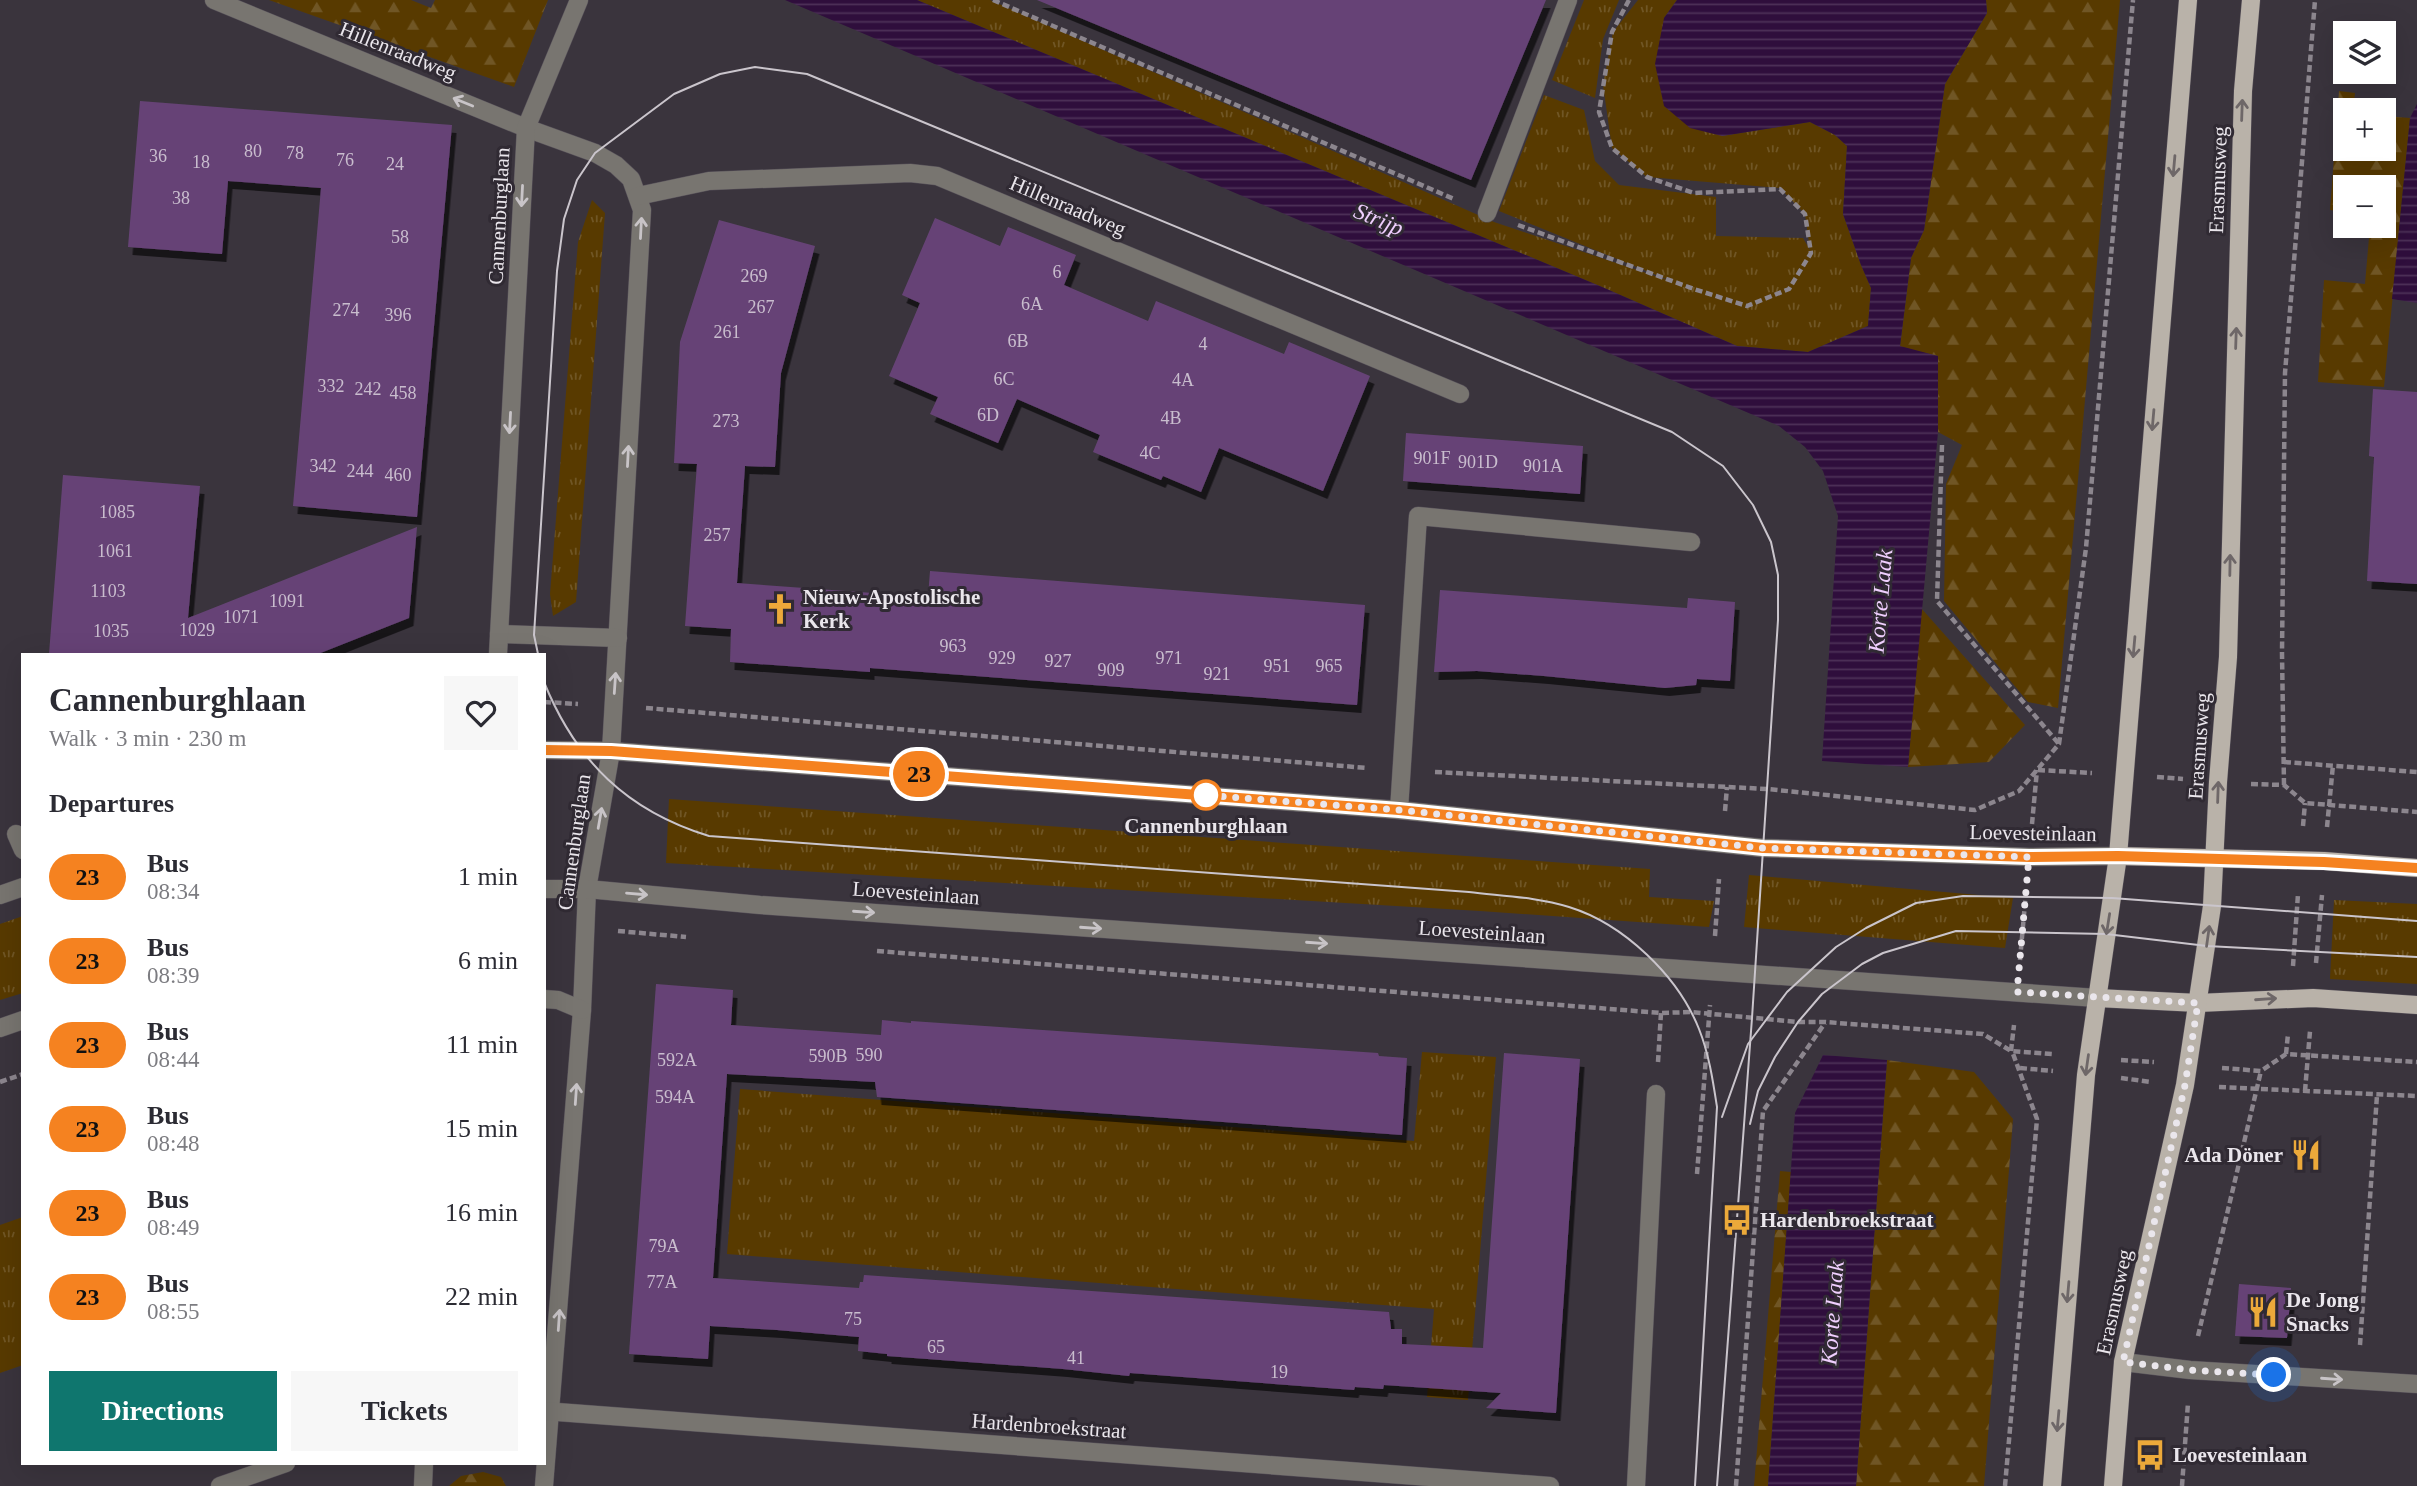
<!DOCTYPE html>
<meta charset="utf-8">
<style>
body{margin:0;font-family:Georgia,serif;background:#f7f7f7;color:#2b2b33;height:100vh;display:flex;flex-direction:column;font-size:26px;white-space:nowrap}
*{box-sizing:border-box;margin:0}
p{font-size:23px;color:#7c7c81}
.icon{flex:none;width:38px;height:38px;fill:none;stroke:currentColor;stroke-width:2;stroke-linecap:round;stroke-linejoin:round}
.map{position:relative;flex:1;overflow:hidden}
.panel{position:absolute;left:21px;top:653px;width:525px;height:812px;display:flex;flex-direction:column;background:#fff;border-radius:0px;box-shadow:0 7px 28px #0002}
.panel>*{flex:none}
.badge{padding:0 14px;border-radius:23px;font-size:24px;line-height:46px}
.buttons{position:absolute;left:2333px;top:21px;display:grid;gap:14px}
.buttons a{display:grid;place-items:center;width:63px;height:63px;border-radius:0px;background:#fff;box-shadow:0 7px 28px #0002;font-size:35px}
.you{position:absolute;width:35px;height:35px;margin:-18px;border:5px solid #fff;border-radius:50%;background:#1a73e8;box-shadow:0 0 0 10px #1a73e833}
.map>.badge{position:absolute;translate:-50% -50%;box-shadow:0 0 0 4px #fff}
h2{padding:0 28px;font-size:26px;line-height:63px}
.round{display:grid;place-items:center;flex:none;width:74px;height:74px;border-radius:0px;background:#f7f7f7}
.summary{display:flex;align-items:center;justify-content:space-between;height:119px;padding:0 28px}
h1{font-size:33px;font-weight:700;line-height:52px}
.button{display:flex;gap:14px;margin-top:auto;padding:14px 28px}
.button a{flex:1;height:80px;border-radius:0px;background:#0f766e;color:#fff;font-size:28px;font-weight:700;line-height:80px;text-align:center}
.button a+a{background:#f7f7f7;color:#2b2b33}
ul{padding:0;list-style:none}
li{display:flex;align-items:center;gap:21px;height:84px;padding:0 28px}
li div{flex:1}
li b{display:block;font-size:26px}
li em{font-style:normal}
li .badge{min-width:77px;font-weight:700;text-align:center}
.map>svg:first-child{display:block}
</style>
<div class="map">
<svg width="2417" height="1486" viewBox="0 0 2417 1486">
<defs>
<pattern id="grass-tufts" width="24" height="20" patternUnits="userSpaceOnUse" patternTransform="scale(1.75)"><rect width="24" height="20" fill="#583a00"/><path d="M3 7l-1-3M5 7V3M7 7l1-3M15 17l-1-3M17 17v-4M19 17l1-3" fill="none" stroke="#705625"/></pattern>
<pattern id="forest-firs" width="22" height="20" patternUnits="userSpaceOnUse" patternTransform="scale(1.75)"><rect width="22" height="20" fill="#583a00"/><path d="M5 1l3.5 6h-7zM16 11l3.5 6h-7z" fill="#705625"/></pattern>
<pattern id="water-rules" width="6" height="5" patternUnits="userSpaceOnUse" patternTransform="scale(1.75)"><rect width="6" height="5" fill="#2f0e3c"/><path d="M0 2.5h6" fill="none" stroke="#4d3158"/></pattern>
<filter id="shadow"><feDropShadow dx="4.5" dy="8" stdDeviation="0" flood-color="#0009"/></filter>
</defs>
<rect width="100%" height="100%" fill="#3a343d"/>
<g fill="url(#grass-tufts)">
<polygon points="917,0 990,0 1494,222 1676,283 1499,211 1544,95 1584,110 1595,161 1619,185 1716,197 1716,236 1803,238 1810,250 1805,214 1780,188 1647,177 1612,148 1603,85 1613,32 1638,0 1677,0 1664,18 1722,136 1810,122 1835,135 1847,146 1843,214 1861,265 1871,288 1868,326 1808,352 1737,346 1602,287"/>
<polygon points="1584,0 1619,0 1603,39 1595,98 1552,80"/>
<polygon points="592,200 605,213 576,602 553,616 550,594 578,242"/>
<polygon points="669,799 1650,869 1649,897 1714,901 1709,927 1480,911 666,863"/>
<polygon points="1749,875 2013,898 2005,948 1744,927"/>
<polygon points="2334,900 2417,904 2417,984 2330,979"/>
<polygon points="23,916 23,993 0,1000 0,924"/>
<polygon points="1422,1052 1496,1057 1468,1400 1427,1397 1434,1309 727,1254 740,1089 1414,1141"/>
<polygon points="23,1217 23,1365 0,1373 0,1225"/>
</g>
<g fill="url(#forest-firs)">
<polygon points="269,0 411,0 431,8 435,0 548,0 514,87"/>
<polygon points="1986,0 2120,0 2058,708 2028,702 1944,601 1946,484 1962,445 1938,432 1938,356 1900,347 1911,258 1924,230 1945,84 1987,13"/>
<polygon points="2339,91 2355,93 2353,110 2345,110 2345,149 2384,149 2384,116 2410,118 2384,387 2318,382 2324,280 2365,284 2370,226 2384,226 2384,187 2345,187 2345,212 2330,210"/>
<polygon points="1921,608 2025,725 1989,762 1908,767"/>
<polygon points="1887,1060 1974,1072 2013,1119 1984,1486 1856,1486"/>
<polygon points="1780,1171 1791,1172 1768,1486 1754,1486"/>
<polygon points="483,1472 501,1477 506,1486 449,1486 461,1476"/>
</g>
<g fill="url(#water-rules)">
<polygon points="785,0 917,0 1602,287 1737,346 1808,352 1868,326 1871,288 1861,265 1843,214 1847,146 1835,135 1810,122 1722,136 1690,128 1664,106 1655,64 1664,18 1677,0 1986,0 1987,13 1945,84 1924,230 1911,258 1900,346 1938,356 1938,432 1908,767 1822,761 1838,516 1823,471 1805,447 1779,426"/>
<polygon points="2417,104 2417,303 2392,299 2410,118"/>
<polygon points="1823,1055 1887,1060 1856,1486 1768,1486 1795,1113"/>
</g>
<g fill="#664376" filter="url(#shadow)">
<polygon points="1037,0 1546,0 1471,180"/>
<polygon points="140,101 452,125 417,517 293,506 321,188 228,181 222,254 128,247"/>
<polygon points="935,218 1000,246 1008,227 1076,255 1064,285 1148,321 1156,301 1284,354 1289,342 1370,376 1323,491 1219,448 1201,492 1163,476 1161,480 1093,452 1100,435 1017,399 998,443 930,414 938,397 889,376 920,303 902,295"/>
<polygon points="719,220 815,246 781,373 775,467 745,466 737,583 928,597 930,571 1365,605 1357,705 870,668 870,672 730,662 731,629 685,626 697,464 674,463 680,342"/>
<polygon points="2373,389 2417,392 2417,584 2367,581 2374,457 2369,456"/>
<polygon points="1406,433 1583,446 1580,494 1403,481"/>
<polygon points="63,475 200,486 188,618 417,527 409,618 318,654 49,654"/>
<polygon points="1440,590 1687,608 1688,598 1735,602 1730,681 1697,679 1696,685 1665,688 1544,676 1477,671 1434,672"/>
<polygon points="656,984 733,990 731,1025 881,1035 882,1020 911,1023 911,1021 1378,1053 1379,1056 1407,1058 1402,1135 877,1097 875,1082 727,1074 713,1278 859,1288 860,1282 863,1282 864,1275 1389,1312 1391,1329 1402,1329 1402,1344 1483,1348 1504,1053 1580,1059 1556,1413 1486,1408 1501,1393 1384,1385 1383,1389 1355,1387 1354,1390 1130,1373 1129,1376 1063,1369 887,1356 887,1354 858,1351 859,1337 777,1330 710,1326 708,1359 629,1354"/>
<polygon points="2239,1284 2291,1288 2287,1338 2235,1336"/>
</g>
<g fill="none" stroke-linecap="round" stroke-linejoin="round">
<defs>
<g id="minor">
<polyline points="214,0 526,128 595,153 616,165 631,179 642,210 611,751 587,889 582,1010 544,1486"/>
<polyline points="638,196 709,181 910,173 937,176 1460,394"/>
<polyline points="1487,213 1568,0"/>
<polyline points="499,634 618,638"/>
<polyline points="498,654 526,128 579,0"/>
<polyline points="544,750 611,751 1399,810 1763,848 2029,857 2118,856"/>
<polyline points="1399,810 1418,516 1691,542"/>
<polyline points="16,834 23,850"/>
<polyline points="544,889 587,889 760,905 2097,998"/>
<polyline points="0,895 23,887"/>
<polyline points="544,999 558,1000 582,1010"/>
<polyline points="0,1028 23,1020"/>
<polyline points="2123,1362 2190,1370 2417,1384"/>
<polyline points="544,1411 1550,1486"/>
<polyline points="220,1486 286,1463"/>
<polyline points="423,1486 424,1463"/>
<polyline points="1636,1486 1656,1094"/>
</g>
<g id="major">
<polyline points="2118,856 2324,861 2417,868"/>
<polyline points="2097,998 2198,1003 2313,998 2417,1005"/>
<polyline points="2052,1486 2086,1075 2118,856 2188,0"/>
<polyline points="2113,1486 2123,1362 2185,1085 2212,906 2218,782 2228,657 2243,91 2251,0"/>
</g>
</defs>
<use href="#minor" stroke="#565059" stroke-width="19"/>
<use href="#major" stroke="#565059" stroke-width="19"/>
<g stroke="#8c868e" stroke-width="4.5" stroke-dasharray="7 3.5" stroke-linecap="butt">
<polyline points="993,0 1454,199"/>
<polyline points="1518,225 1694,289 1747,306 1789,289 1811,253 1805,214 1780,189 1694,193 1647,177 1612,148 1599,112 1612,32 1629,0"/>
<polyline points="1942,445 1937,601 2059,744"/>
<polyline points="544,702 578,704"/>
<polyline points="646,708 1367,768"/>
<polyline points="2284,762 2417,772"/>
<polyline points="2038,770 2092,773"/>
<polyline points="1435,772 1767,789 1975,810 2019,791 2059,744 2086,548 2133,0"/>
<polyline points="2157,777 2183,779"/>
<polyline points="2251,784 2284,785 2305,803 2417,812"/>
<polyline points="2284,785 2282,653 2285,373 2315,0"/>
<polyline points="1725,811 1727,787"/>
<polyline points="2032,824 2037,770"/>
<polyline points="2303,826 2305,803"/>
<polyline points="2327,827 2333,765"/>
<polyline points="618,931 686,937"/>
<polyline points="1715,936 1719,879"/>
<polyline points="877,951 1661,1013 1691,1012 1798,1022 1825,1022 1983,1034 2011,1051 2053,1054"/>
<polyline points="2020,960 2026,892"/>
<polyline points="2316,963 2322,895"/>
<polyline points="2293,966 2298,894"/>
<polyline points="2011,1051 2014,1025"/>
<polyline points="2286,1054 2288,1034"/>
<polyline points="2121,1060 2154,1062"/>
<polyline points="1658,1062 1661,1013"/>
<polyline points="2020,1068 2053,1071"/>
<polyline points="2222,1068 2261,1071 2286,1054 2417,1062"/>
<polyline points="2121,1078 2151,1082"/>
<polyline points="0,1082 23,1074"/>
<polyline points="2219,1087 2417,1096"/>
<polyline points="2305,1091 2310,1031"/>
<polyline points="1697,1174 1710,1005"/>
<polyline points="2198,1336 2261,1071"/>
<polyline points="2360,1345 2377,1095"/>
<polyline points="1736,1486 1763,1111 1825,1023"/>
<polyline points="2005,1486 2037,1119 2012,1051"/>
<polyline points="2182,1486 2188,1403"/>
</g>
<use href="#minor" stroke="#787570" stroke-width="18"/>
<use href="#major" stroke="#b9b2a9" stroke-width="18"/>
<g stroke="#cac5cc" stroke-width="2">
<polyline points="538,654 534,635 557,271 564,219 577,180 595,153 674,94 720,74 755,67 807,74 1672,432 1723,466 1753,505 1771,542 1778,575 1778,620 1752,1018 1717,1486"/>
<path d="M 544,682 C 576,761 627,811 709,836 L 1469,892 C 1502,896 1537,897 1569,907 C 1624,924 1678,976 1699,1029 C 1709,1054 1713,1081 1717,1107 L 1695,1486"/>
<polyline points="1722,1117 1748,1044 1787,992 1836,947 1866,928 1916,903 1963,896 2112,898 2417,921"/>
<polyline points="1750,1124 1758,1091 1775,1057 1798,1022 1822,994 1862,964 1883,953 1956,931 2106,934 2207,946 2417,957"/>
</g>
</g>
<defs><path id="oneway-shaft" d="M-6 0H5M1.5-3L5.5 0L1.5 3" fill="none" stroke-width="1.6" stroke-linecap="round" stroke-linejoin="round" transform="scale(1.75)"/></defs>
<g stroke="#c8c4c7">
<use href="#oneway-shaft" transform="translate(463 102) rotate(-158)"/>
<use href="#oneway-shaft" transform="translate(522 196) rotate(93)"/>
<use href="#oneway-shaft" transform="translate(641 228) rotate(-87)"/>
<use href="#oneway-shaft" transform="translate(510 423) rotate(93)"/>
<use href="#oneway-shaft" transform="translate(628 456) rotate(-87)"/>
<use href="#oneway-shaft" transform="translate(615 683) rotate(-86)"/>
<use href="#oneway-shaft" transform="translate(600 818) rotate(-80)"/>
<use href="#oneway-shaft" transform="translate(637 894) rotate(5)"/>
<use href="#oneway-shaft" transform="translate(864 912) rotate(4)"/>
<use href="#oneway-shaft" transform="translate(1091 928) rotate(4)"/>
<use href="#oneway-shaft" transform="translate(1317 943) rotate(4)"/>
<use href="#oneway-shaft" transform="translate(576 1094) rotate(-86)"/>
<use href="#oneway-shaft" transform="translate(559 1320) rotate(-86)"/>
<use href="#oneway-shaft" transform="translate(2332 1379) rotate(4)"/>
</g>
<g stroke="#6e6768">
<use href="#oneway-shaft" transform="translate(2242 110) rotate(-88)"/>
<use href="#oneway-shaft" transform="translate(2174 166) rotate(95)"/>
<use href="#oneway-shaft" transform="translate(2236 338) rotate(-88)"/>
<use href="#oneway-shaft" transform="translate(2153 420) rotate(95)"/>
<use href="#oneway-shaft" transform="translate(2230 565) rotate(-89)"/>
<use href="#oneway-shaft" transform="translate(2134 647) rotate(95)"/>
<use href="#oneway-shaft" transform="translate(2218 792) rotate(-88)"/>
<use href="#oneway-shaft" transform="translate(2108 924) rotate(99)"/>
<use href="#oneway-shaft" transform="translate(2208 936) rotate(-82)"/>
<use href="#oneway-shaft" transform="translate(2266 999) rotate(-4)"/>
<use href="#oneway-shaft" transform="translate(2087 1065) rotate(98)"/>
<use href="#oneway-shaft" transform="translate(2068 1292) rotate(95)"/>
<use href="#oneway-shaft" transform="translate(2058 1421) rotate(95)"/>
</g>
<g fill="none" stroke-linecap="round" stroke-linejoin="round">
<defs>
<polyline id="line" points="544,750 611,751 1399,810 1763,848 2029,857 2118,856 2324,862 2417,868"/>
</defs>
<use href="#line" stroke="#fff" stroke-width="16"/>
<use href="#line" stroke="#f58220" stroke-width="10"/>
<polyline stroke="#eae6ec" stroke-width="7" stroke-dasharray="0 12.6" points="1206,795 1202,795 1399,810 1763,848 2029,857 2017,992 2198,1003 2185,1085 2123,1362 2190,1370 2274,1375"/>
</g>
<defs>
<symbol id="church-bare" viewBox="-9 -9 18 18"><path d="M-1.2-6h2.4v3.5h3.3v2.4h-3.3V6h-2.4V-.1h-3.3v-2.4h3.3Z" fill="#eca93a" stroke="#302a33" stroke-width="2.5" paint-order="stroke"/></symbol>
<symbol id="restaurant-bare" viewBox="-9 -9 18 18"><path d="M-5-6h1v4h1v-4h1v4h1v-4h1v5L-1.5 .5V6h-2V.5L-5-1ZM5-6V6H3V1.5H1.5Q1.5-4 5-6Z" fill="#eca93a" stroke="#302a33" stroke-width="2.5" paint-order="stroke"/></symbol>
<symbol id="bus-bare" viewBox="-9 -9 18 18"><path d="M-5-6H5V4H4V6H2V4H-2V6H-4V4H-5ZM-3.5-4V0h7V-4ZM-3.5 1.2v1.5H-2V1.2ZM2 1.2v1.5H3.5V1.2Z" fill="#eca93a" stroke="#302a33" stroke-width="2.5" paint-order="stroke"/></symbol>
</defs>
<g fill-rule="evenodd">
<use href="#church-bare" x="758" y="587" width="44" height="44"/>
<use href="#restaurant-bare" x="2284" y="1133" width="44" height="44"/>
<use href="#bus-bare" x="1715" y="1198" width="44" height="44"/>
<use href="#restaurant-bare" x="2241" y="1290" width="44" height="44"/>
<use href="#bus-bare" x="2128" y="1433" width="44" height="44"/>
</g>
<circle fill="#fff" stroke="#f58220" stroke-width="3.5" cx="1206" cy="795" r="14"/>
<g text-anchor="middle" stroke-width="6" stroke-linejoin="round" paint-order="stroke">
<g font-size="18" fill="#c9bdce">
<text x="253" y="157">80</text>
<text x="295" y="159">78</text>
<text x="158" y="162">36</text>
<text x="345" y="166">76</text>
<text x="201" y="168">18</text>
<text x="395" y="170">24</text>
<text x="181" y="204">38</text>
<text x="400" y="243">58</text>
<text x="1057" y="278">6</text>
<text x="754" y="282">269</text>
<text x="1032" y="310">6A</text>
<text x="761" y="313">267</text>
<text x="346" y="316">274</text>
<text x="398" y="321">396</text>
<text x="727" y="338">261</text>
<text x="1018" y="347">6B</text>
<text x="1203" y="350">4</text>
<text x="1004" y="385">6C</text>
<text x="1183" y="386">4A</text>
<text x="331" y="392">332</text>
<text x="368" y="395">242</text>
<text x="403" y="399">458</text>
<text x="988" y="421">6D</text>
<text x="1171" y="424">4B</text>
<text x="726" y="427">273</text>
<text x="1150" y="459">4C</text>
<text x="1432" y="464">901F</text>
<text x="1478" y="468">901D</text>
<text x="323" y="472">342</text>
<text x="1543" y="472">901A</text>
<text x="360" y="477">244</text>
<text x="398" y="481">460</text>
<text x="117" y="518">1085</text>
<text x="717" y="541">257</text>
<text x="115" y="557">1061</text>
<text x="108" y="597">1103</text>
<text x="287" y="607">1091</text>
<text x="241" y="623">1071</text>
<text x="197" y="636">1029</text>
<text x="111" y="637">1035</text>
<text x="953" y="652">963</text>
<text x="1002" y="664">929</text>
<text x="1169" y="664">971</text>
<text x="1058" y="667">927</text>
<text x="1277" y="672">951</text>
<text x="1329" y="672">965</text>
<text x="1111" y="676">909</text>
<text x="1217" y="680">921</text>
<text x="869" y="1061">590</text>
<text x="828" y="1062">590B</text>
<text x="677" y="1066">592A</text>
<text x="675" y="1103">594A</text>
<text x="664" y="1252">79A</text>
<text x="662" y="1288">77A</text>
<text x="853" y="1325">75</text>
<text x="936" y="1353">65</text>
<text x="1076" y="1364">41</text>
<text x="1279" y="1378">19</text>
</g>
<g font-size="21" fill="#eae6ec" stroke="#302a33">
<text transform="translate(398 51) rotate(22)" y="7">Hillenraadweg</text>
<text transform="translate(2218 180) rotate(-88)" y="7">Erasmusweg</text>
<text transform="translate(1068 206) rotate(23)" y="7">Hillenraadweg</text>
<text transform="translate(499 216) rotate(-87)" y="7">Cannenburglaan</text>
<text transform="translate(2199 746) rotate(-86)" y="7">Erasmusweg</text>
<text transform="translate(2033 833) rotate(1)" y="7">Loevesteinlaan</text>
<text transform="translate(574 842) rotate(-82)" y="7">Cannenburglaan</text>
<text transform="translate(916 893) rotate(4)" y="7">Loevesteinlaan</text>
<text transform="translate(1482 932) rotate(4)" y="7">Loevesteinlaan</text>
<text transform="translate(2114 1302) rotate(-78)" y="7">Erasmusweg</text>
<text transform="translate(1049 1426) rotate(4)" y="7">Hardenbroekstraat</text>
</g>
<g font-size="21" font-weight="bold" fill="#eae6ec" stroke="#302a33" text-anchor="start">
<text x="803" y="604">Nieuw-Apostolische<tspan x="803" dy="24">Kerk</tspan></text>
<text x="2283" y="1162" text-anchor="end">Ada Döner</text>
<text x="1760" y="1227">Hardenbroekstraat</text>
<text x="2286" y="1307">De Jong<tspan x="2286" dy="24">Snacks</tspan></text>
<text x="2173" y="1462">Loevesteinlaan</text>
</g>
<g font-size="21" font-weight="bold" fill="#eae6ec" stroke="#302a33">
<text x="1206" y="833">Cannenburghlaan</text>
</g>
<g font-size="23" font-style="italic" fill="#efcffe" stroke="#302a33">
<text transform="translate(1379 219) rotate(23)" y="8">Strijp</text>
<text transform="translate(1880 601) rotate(-85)" y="8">Korte Laak</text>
<text transform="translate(1832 1313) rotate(-86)" y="8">Korte Laak</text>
</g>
</g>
</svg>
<div class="buttons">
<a><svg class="icon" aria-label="layers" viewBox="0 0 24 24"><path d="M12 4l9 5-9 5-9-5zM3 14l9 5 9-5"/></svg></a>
<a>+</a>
<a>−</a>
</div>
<div class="you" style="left:2274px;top:1375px"></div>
<b class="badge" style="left:919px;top:774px;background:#f58220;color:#111">23</b>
<section class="panel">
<div class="summary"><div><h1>Cannenburghlaan</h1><p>Walk · 3 min · 230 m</p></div><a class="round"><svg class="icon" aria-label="heart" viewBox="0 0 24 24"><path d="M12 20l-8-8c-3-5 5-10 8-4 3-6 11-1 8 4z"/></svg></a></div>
<h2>Departures</h2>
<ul>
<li><span class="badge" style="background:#f58220;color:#111">23</span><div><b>Bus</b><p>08:34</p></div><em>1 min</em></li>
<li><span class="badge" style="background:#f58220;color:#111">23</span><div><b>Bus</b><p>08:39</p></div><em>6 min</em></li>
<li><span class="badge" style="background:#f58220;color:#111">23</span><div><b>Bus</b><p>08:44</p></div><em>11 min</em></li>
<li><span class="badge" style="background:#f58220;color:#111">23</span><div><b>Bus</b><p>08:48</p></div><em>15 min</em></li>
<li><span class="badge" style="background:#f58220;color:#111">23</span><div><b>Bus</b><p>08:49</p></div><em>16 min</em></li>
<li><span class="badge" style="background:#f58220;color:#111">23</span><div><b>Bus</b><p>08:55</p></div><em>22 min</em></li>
</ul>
<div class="button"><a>Directions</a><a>Tickets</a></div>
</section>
</div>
